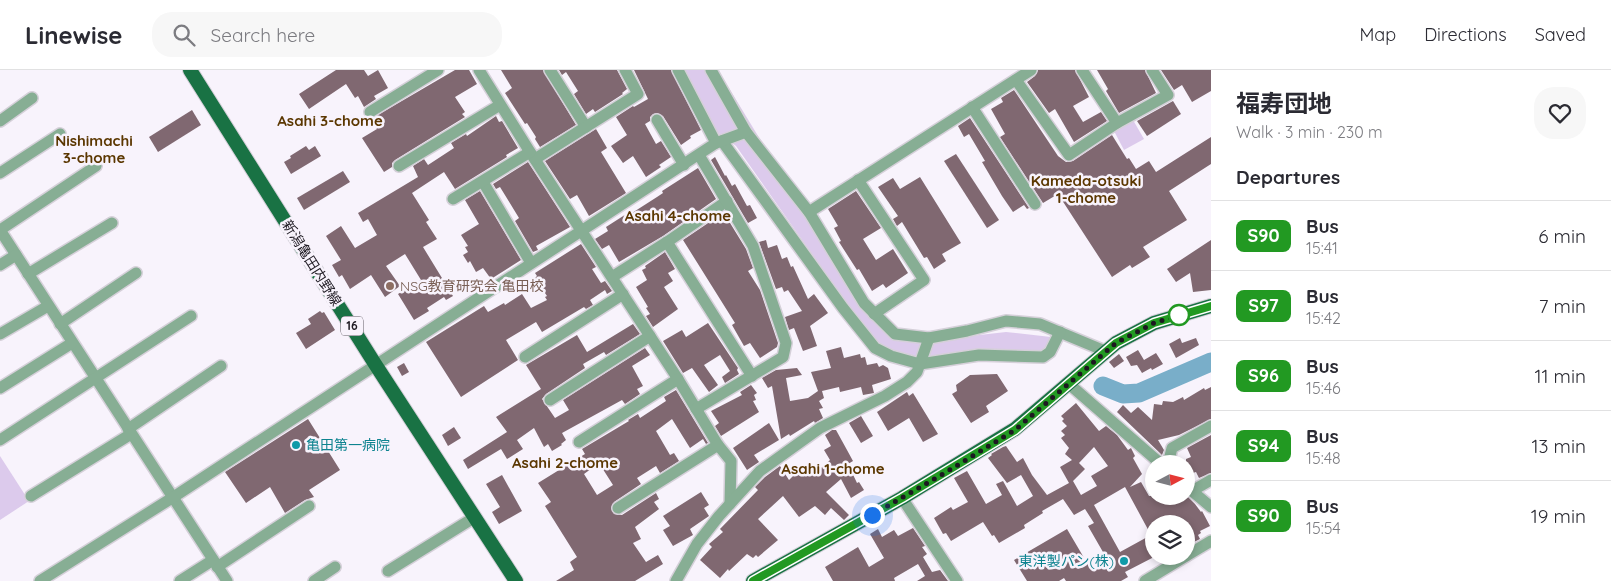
<!DOCTYPE html>
<meta charset="utf-8">
<style>
body{margin:0;font-family:Quicksand,"Noto Sans JP",sans-serif;background:#f7f7f7;color:#2b2b33;height:100vh;display:flex;flex-direction:column;font-size:19px;white-space:nowrap}
*{box-sizing:border-box;margin:0}
p{font-size:16px;color:#7c7c81}
.icon{flex:none;width:28px;height:28px;fill:none;stroke:currentColor;stroke-width:2;stroke-linecap:round;stroke-linejoin:round}
.map{position:relative;flex:1;overflow:hidden}
.details{display:flex;flex-direction:column;background:#fff;width:400px}
.details>*{flex:none}
.badge{padding:0 10px;border-radius:8px;font-size:18px;line-height:32px}
.needle{width:32px;rotate:83deg}
.controls{position:absolute;left:1145px;top:385px;display:grid;gap:10px}
.controls a{display:grid;place-items:center;width:50px;height:50px;border-radius:50%;background:#fff;box-shadow:0 2px 8px #0003;font-size:25px}
.you{position:absolute;width:25px;height:25px;margin:-12px;border:4px solid #fff;border-radius:50%;background:#1a73e8;box-shadow:0 0 0 8px #1a73e833}
.map>.badge{position:absolute;translate:-50% -50%;box-shadow:0 0 0 2px #fff}
h2{padding:0 25px;font-size:19px;line-height:45px}
.round{display:grid;place-items:center;flex:none;width:52px;height:52px;border-radius:20px;background:#f7f7f7}
.overview{display:flex;align-items:center;justify-content:space-between;height:85px;padding:0 25px}
h1{font-size:24px;font-weight:700;line-height:38px}
ul{padding:0;list-style:none}
li{display:flex;align-items:center;gap:15px;height:70px;padding:0 25px;border-top:1px solid #e1e1e2}
li div{flex:1}
li b{display:block;font-size:19px}
li em{font-style:normal}
li .badge{min-width:55px;font-weight:700;text-align:center}
header{display:flex;align-items:center;gap:30px;box-sizing:border-box;height:70px;padding:0 25px;background:#fff;border-bottom:1px solid #e1e1e2}
header strong{font-size:24px}
nav{display:flex;gap:28px;margin-inline-start:auto;font-size:18px}
.search{width:350px;height:45px;background:#f7f7f7;display:flex;align-items:center;gap:12px;box-sizing:border-box;padding:0 18px;border-radius:20px;color:#7c7c81;font-size:19px}
main{display:flex;flex:1;min-height:0}
.map>svg:first-child{display:block}
</style>
<header>
<strong>Linewise</strong>
<div class="search"><svg class="icon" aria-label="search" viewBox="0 0 24 24"><circle cx="10" cy="10" r="6"/><path d="M15 15l6 6"/></svg>Search here</div>
<nav><a>Map</a><a>Directions</a><a>Saved</a></nav>
</header>
<main>
<div class="map">
<svg width="1211" height="511" viewBox="0 0 1211 511">
<rect width="100%" height="100%" fill="#f8f3fc"/>
<g fill="#dccaec">
<polygon points="682,0 718,0 859,232 894,268 935,270 1006,262 1051,267 1048,278 1038,284 979,280 915,288 876,275 736,76 714,60"/>
<polygon points="1133,50 1144,69 1124,80 1114,61"/>
<polygon points="0,386 29,431 0,450"/>
</g>
<g fill="none" stroke-linecap="round" stroke-linejoin="round">
<polyline stroke="#79aec9" stroke-width="19" points="1103,316 1123,324 1139,323 1211,292"/>
</g>
<g fill="#806871" fill-rule="evenodd">
<polygon points="336,0 364,0 368,6 378,0 388,18 374,26 376,29 364,37 358,26 355,28 346,14 309,39 299,24"/>
<polygon points="455,0 469,0 477,14 455,27 465,42 462,44 465,47 395,90 392,93 392,97 384,102 362,68 377,59 371,49"/>
<polygon points="501,0 543,0 576,55 540,77 535,69 536,67 527,53 525,54 505,23 512,18"/>
<polygon points="559,0 617,0 627,19 622,23 623,24 595,42 593,39 586,44 574,24 578,21 566,2 562,5"/>
<polygon points="634,0 671,0 701,60 690,66 691,68 681,75 663,46 657,43 653,44 650,47 650,51 645,54 656,74 661,71 671,87 659,95 661,97 646,107 633,86 623,93 611,76 627,65 616,47 633,36 634,37 648,29"/>
<polygon points="1038,0 1075,0 1089,27 1073,36 1083,52 1101,42 1107,51 1074,72 1055,39 1049,43 1027,12 1035,6"/>
<polygon points="1097,0 1145,0 1156,23 1119,43 1106,21 1108,19"/>
<polygon points="1161,0 1211,0 1211,21 1192,32 1182,15 1174,20"/>
<polygon points="1014,20 1058,86 1066,92 1073,91 1112,65 1127,89 1129,88 1136,99 1149,91 1156,102 1211,67 1211,94 1169,121 1187,150 1143,177 1150,187 1132,198 1130,195 1112,207 1058,124 1043,133 1000,67 1005,64 991,39 1003,32 1001,28"/>
<polygon points="1173,31 1181,44 1147,66 1137,51"/>
<polygon points="192,40 201,55 158,82 149,67"/>
<polygon points="496,46 499,52 502,51 518,78 506,85 507,87 455,119 444,102 412,123 429,150 426,152 437,169 423,177 453,226 446,230 444,227 427,238 429,241 414,250 398,224 421,210 405,184 386,196 400,216 385,227 371,205 350,219 342,205 339,207 332,195 341,190 326,166 341,156 355,178 377,165 368,149 363,152 358,143 418,107 413,96 424,89 428,95 454,78 451,73 466,64 467,66"/>
<polygon points="970,48 1029,138 1027,139 1024,135 1013,142 1002,126 982,92 985,91 969,64 964,67 958,56"/>
<polygon points="596,59 607,78 601,82 626,123 589,146 577,125 570,129 545,91"/>
<polygon points="306,76 309,80 315,76 321,86 291,104 284,92 291,88 290,86"/>
<polygon points="956,84 999,150 987,158 944,91"/>
<polygon points="715,87 725,106 726,105 732,116 735,114 747,136 750,135 757,148 748,153 711,90"/>
<polygon points="528,92 570,157 536,176 538,180 533,182 515,151 519,148 500,117 496,119 493,114"/>
<polygon points="698,98 716,129 663,166 619,192 609,175 602,179 595,169 608,161 606,157 631,141 632,143 657,127 663,123 662,121"/>
<polygon points="343,101 350,112 304,140 297,128"/>
<polygon points="920,107 961,173 942,184 946,191 934,199 927,187 924,188 902,152 897,156 893,149 898,146 878,117 893,108 900,119"/>
<polygon points="480,121 521,190 491,209 483,198 476,202 470,191 468,193 463,185 468,182 465,177 468,176 461,165 479,154 465,130"/>
<polygon points="856,121 881,158 863,169 876,190 893,179 908,203 886,218 883,214 872,221 859,199 857,200 839,172 841,171 834,158 838,156 828,139"/>
<polygon points="720,145 724,150 727,148 746,179 753,198 748,201 760,220 778,273 777,277 760,288 750,273 744,276 732,255 735,253 683,170"/>
<polygon points="766,170 768,178 777,175 782,189 787,187 791,197 793,196 808,229 814,224 828,243 810,256 817,276 803,281 794,258 789,260 785,247 802,241 788,220 784,222 782,217 776,219 759,172"/>
<polygon points="1211,170 1211,220 1193,222 1190,203 1176,212 1167,199"/>
<polygon points="581,174 596,197 592,199 601,213 605,211 612,221 607,224 605,220 590,230 593,235 586,239 584,237 542,262 536,252 506,270 518,290 461,327 426,272 484,236 488,242 504,233 505,235 522,224 531,238 547,230 545,227 547,226 535,208 537,206 535,203"/>
<polygon points="665,182 675,199 668,203 673,211 664,217 678,239 653,257 646,246 650,244 646,238 648,237 636,217 647,210 642,200 646,198 645,196"/>
<polygon points="320,241 322,243 324,242 335,260 306,279 296,263 311,254 308,249"/>
<polygon points="708,253 738,298 737,300 739,304 725,313 722,307 730,301 720,285 704,295 718,315 709,322 692,298 683,303 663,271 682,260 686,267"/>
<polygon points="633,254 640,264 606,285 604,282 583,294 585,298 546,324 542,329 555,348 569,340 563,330 645,278 650,285 632,296 643,316 637,319 640,324 625,334 622,330 562,363 566,370 561,374 562,375 552,381 548,374 544,377 534,358 517,370 523,379 507,389 501,379 468,399 463,390 507,362 496,347 541,319 526,295 577,265 587,282"/>
<polygon points="1180,268 1182,273 1196,268 1199,275 1176,288 1169,274"/>
<polygon points="841,277 844,288 860,284 861,288 865,287 867,295 877,293 879,297 883,295 888,298 891,309 872,315 874,323 863,325 861,317 840,322 839,317 822,321 824,328 819,331 823,338 819,339 823,348 815,353 814,351 790,366 789,364 781,369 772,316 768,318 762,308 776,300 797,298 802,305 786,308 790,331 808,328 818,321 811,302 831,298 826,281"/>
<polygon points="1138,280 1144,290 1156,283 1163,294 1152,300 1151,298 1142,303 1137,295 1131,296 1126,287"/>
<polygon points="1119,284 1124,291 1114,298 1109,292"/>
<polygon points="404,293 409,302 402,306 397,297"/>
<polygon points="997,304 1008,321 986,336 989,342 971,353 952,324 957,321 956,315 970,305"/>
<polygon points="751,315 757,323 754,325 756,330 753,331 759,342 721,366 715,356 719,353 711,341 742,325 740,322"/>
<polygon points="1211,317 1211,349 1179,365 1158,370 1164,380 1162,385 1117,342 1123,335 1131,343 1138,337 1152,350 1154,334 1162,335 1163,331 1173,332 1183,327 1184,330 1204,318 1205,320"/>
<path d="M 676,320 L 708,373 L 706,374 L 703,369 L 690,378 L 672,349 L 656,361 L 670,385 L 674,383 L 679,391 L 660,403 L 656,396 L 637,408 L 641,414 L 614,432 L 611,438 L 614,444 L 622,445 L 656,423 L 659,429 L 654,432 L 659,439 L 635,457 L 641,469 L 633,473 L 646,492 L 658,485 L 663,494 L 635,511 L 556,511 L 574,500 L 570,492 L 577,487 L 545,436 L 551,432 L 538,413 L 585,384 L 582,379 L 629,351 L 628,350 L 638,344 L 640,348 L 666,331 L 664,327 ZM 599,393 L 613,415 L 597,425 L 584,404 Z"/>
<polygon points="907,322 909,326 913,323 938,364 923,372 909,348 888,361 877,342"/>
<path d="M 1076,333 L 1099,361 L 1106,356 L 1117,365 L 1128,380 L 1131,378 L 1135,386 L 1133,388 L 1142,404 L 1130,417 L 1141,412 L 1149,426 L 1187,426 L 1195,434 L 1201,442 L 1202,441 L 1210,456 L 1200,461 L 1201,463 L 1198,465 L 1200,469 L 1186,476 L 1186,454 L 1154,454 L 1154,487 L 1125,502 L 1128,507 L 1121,511 L 1066,511 L 1064,508 L 1059,511 L 1027,511 L 1014,490 L 1067,459 L 1090,498 L 1107,489 L 1088,456 L 1094,453 L 1085,439 L 1074,445 L 1063,429 L 1042,441 L 1043,443 L 1024,455 L 1025,458 L 999,473 L 994,465 L 992,466 L 983,452 L 951,471 L 946,463 L 943,464 L 934,448 L 951,437 L 953,440 L 968,432 L 954,408 L 967,401 L 986,434 L 1002,425 L 996,414 L 1003,411 L 1017,436 L 1033,426 L 1021,405 L 1007,413 L 988,388 L 992,385 L 991,384 L 1003,377 L 1006,376 L 1017,392 L 1023,388 L 1032,405 L 1047,425 L 1069,413 L 1060,397 L 1072,390 L 1065,384 L 1069,378 L 1061,368 L 1065,365 L 1061,361 L 1067,356 L 1062,351 L 1064,349 L 1061,346 ZM 1094,377 L 1108,396 L 1091,406 L 1097,416 L 1081,425 L 1073,411 L 1085,399 L 1079,393 ZM 1125,417 L 1151,465 L 1120,482 L 1094,435 Z"/>
<polygon points="861,346 873,366 861,373 849,353"/>
<polygon points="308,349 340,400 309,420 314,427 305,430 285,443 270,417 246,433 225,402"/>
<polygon points="769,353 779,370 754,385 759,392 747,400 733,378"/>
<polygon points="454,357 461,368 448,376 442,365"/>
<polygon points="832,360 836,360 847,380 853,391 848,394 857,413 859,412 864,420 851,428 841,409 826,422 849,445 844,450 831,438 825,445 815,436 799,447 783,426 758,449 778,470 758,487 756,485 753,488 747,484 729,501 728,499 720,508 700,490 712,477 709,474 723,462 720,459 758,420 755,417 765,407 780,396 789,410 802,397 805,400 808,398 814,404 830,390 824,380 831,376 825,365"/>
<polygon points="1211,365 1211,403 1199,408 1196,402 1186,405 1186,389 1191,387 1187,378"/>
<polygon points="502,405 522,441 499,454 492,442 500,437 486,414"/>
<polygon points="701,422 709,435 704,438 709,446 690,459 693,465 673,476 663,460 670,456 663,446"/>
<polygon points="913,458 925,476 922,477 927,484 923,487 932,502 940,500 948,511 917,511 925,506 918,494 894,508 895,511 833,511 825,497 858,477 869,497 884,488 870,464 878,459 882,467 894,460 898,466"/>
</g>
<g fill="none" stroke-linecap="round" stroke-linejoin="round">
<defs>
<g id="minor">
<polyline points="479,0 530,82 678,309 718,375 731,391 730,434"/>
<polyline points="550,0 586,57"/>
<polyline points="678,0 716,73"/>
<polyline points="711,0 746,62 809,142 864,233 895,264 929,268 967,261 1006,251 1040,254 1105,281"/>
<polyline points="1082,0 1117,53"/>
<polyline points="1016,10 1069,85 1117,53 1168,25 1152,0"/>
<polyline points="972,37 1035,134"/>
<polyline points="370,42 438,0"/>
<polyline points="657,50 684,95"/>
<polyline points="0,51 32,28"/>
<polyline points="722,71 843,238 875,278 891,286 920,294 979,285 1043,287 1050,282 1060,262"/>
<polyline points="535,89 638,24 625,0"/>
<polyline points="399,96 500,35"/>
<polyline points="0,103 60,64"/>
<polyline points="858,110 924,210 874,244"/>
<polyline points="483,112 531,193"/>
<polyline points="453,129 530,82"/>
<polyline points="809,142 1031,0"/>
<polyline points="0,160 227,511"/>
<polyline points="0,160 96,96"/>
<polyline points="667,172 752,306"/>
<polyline points="0,195 16,185"/>
<polyline points="28,204 112,153"/>
<polyline points="612,207 667,172 727,131"/>
<polyline points="60,254 136,203"/>
<polyline points="0,264 48,236"/>
<polyline points="525,287 623,224"/>
<polyline points="1069,314 1161,394"/>
<polyline points="0,318 72,273"/>
<polyline points="550,330 650,266"/>
<polyline points="696,339 783,287 786,273 753,176 699,85"/>
<polyline points="128,359 221,296"/>
<polyline points="0,370 191,246"/>
<polyline points="579,372 678,309"/>
<polyline points="1168,394 1172,378 1211,356"/>
<polyline points="1186,416 1211,437"/>
<polyline points="1192,421 1211,410"/>
<polyline points="31,426 131,364"/>
<polyline points="902,428 957,511"/>
<polyline points="618,438 718,375"/>
<polyline points="1186,486 1211,471"/>
<polyline points="217,497 309,436"/>
<polyline points="388,501 475,447"/>
<polyline points="40,511 172,428 716,73 746,62"/>
<polyline points="180,511 213,490"/>
<polyline points="314,511 335,497"/>
<polyline points="676,511 697,474 719,446 760,401 820,358 885,326 907,312 917,302 929,268"/>
<polyline points="1145,511 1186,486"/>
</g>
<g id="major">
<polyline points="190,0 375,294 516,511"/>
<polyline points="753,511 902,428 1015,359 1116,273 1154,253 1211,236"/>
</g>
</defs>
<use href="#minor" stroke="#d5d0d9" stroke-width="14"/>
<use href="#major" stroke="#d5d0d9" stroke-width="16"/>
<use href="#minor" stroke="#87ae94" stroke-width="11"/>
<use href="#major" stroke="#197244" stroke-width="14"/>
</g>
<g fill="none" stroke-linecap="round" stroke-linejoin="round">
<defs>
<polyline id="line" points="753,511 902,428 1015,360 1116,273 1154,253 1211,236"/>
</defs>
<use href="#line" stroke="#fff" stroke-width="11"/>
<use href="#line" stroke="#292" stroke-width="8"/>
<polyline stroke="#1d1921" stroke-width="5" stroke-dasharray="0 9" points="872,445 948,401 1015,360 1116,273 1154,253 1179,245"/>
</g>
<circle fill="#8d6e63" stroke="#f8f3fc" stroke-width="2" cx="390" cy="216" r="5"/>
<circle fill="#fff" stroke="#292" stroke-width="2.5" cx="1179" cy="245" r="10"/>
<g fill="#0f9aa8" stroke="#f8f3fc" stroke-width="2">
<circle cx="296" cy="375" r="5"/>
<circle cx="1124" cy="491" r="5"/>
</g>
<g text-anchor="middle" stroke-width="5" stroke-linejoin="round" paint-order="stroke">
<rect fill="#f8f3fc" stroke="#5f5a63" stroke-width="1" x="341" y="246.5" width="22" height="19" rx="4"/>
<g font-size="12" font-weight="bold" fill="#1d1921">
<text x="352" y="260">16</text>
</g>
<g font-size="14" fill="#1d1921" stroke="#f8f3fc">
<text transform="translate(312 193) rotate(58)" y="5">新潟亀田内野線</text>
</g>
<g font-size="14" fill="#785e54" stroke="#f8f3fc" text-anchor="start">
<text x="400" y="221">NSG教育研究会 亀田校</text>
</g>
<g font-size="14" fill="#0d838f" stroke="#f8f3fc" text-anchor="start">
<text x="306" y="380">亀田第一病院</text>
<text x="1114" y="496" text-anchor="end">東洋製パン(株)</text>
</g>
<g font-size="15" font-weight="bold" fill="#5b3701" stroke="#f8f3fc">
<text x="330" y="56">Asahi 3-chome</text>
<text x="94" y="76">Nishimachi<tspan x="94" dy="17">3-chome</tspan></text>
<text x="1086" y="116">Kameda-otsuki<tspan x="1086" dy="17">1-chome</tspan></text>
<text x="678" y="151">Asahi 4-chome</text>
<text x="565" y="398">Asahi 2-chome</text>
<text x="833" y="404">Asahi 1-chome</text>
</g>
</g>
</svg>
<div class="controls">
<a><svg class="needle" viewBox="-14 -14 28 28"><path d="M0-13l5 13h-10z" fill="#e53935"/><path d="M0 13l5-13h-10z" fill="#7c7c81"/></svg></a>
<a><svg class="icon" aria-label="layers" viewBox="0 0 24 24"><path d="M12 4l9 5-9 5-9-5zM3 14l9 5 9-5"/></svg></a>
</div>
<div class="you" style="left:872px;top:445px"></div>
</div>
<section class="details">
<div class="overview"><div><h1>福寿団地</h1><p>Walk · 3 min · 230 m</p></div><a class="round"><svg class="icon" aria-label="heart" viewBox="0 0 24 24"><path d="M12 20l-8-8c-3-5 5-10 8-4 3-6 11-1 8 4z"/></svg></a></div>
<h2>Departures</h2>
<ul>
<li><span class="badge" style="background:#292;color:#fff">S90</span><div><b>Bus</b><p>15:41</p></div><em>6 min</em></li>
<li><span class="badge" style="background:#292;color:#fff">S97</span><div><b>Bus</b><p>15:42</p></div><em>7 min</em></li>
<li><span class="badge" style="background:#292;color:#fff">S96</span><div><b>Bus</b><p>15:46</p></div><em>11 min</em></li>
<li><span class="badge" style="background:#292;color:#fff">S94</span><div><b>Bus</b><p>15:48</p></div><em>13 min</em></li>
<li><span class="badge" style="background:#292;color:#fff">S90</span><div><b>Bus</b><p>15:54</p></div><em>19 min</em></li>
</ul>
</section>
</main>
